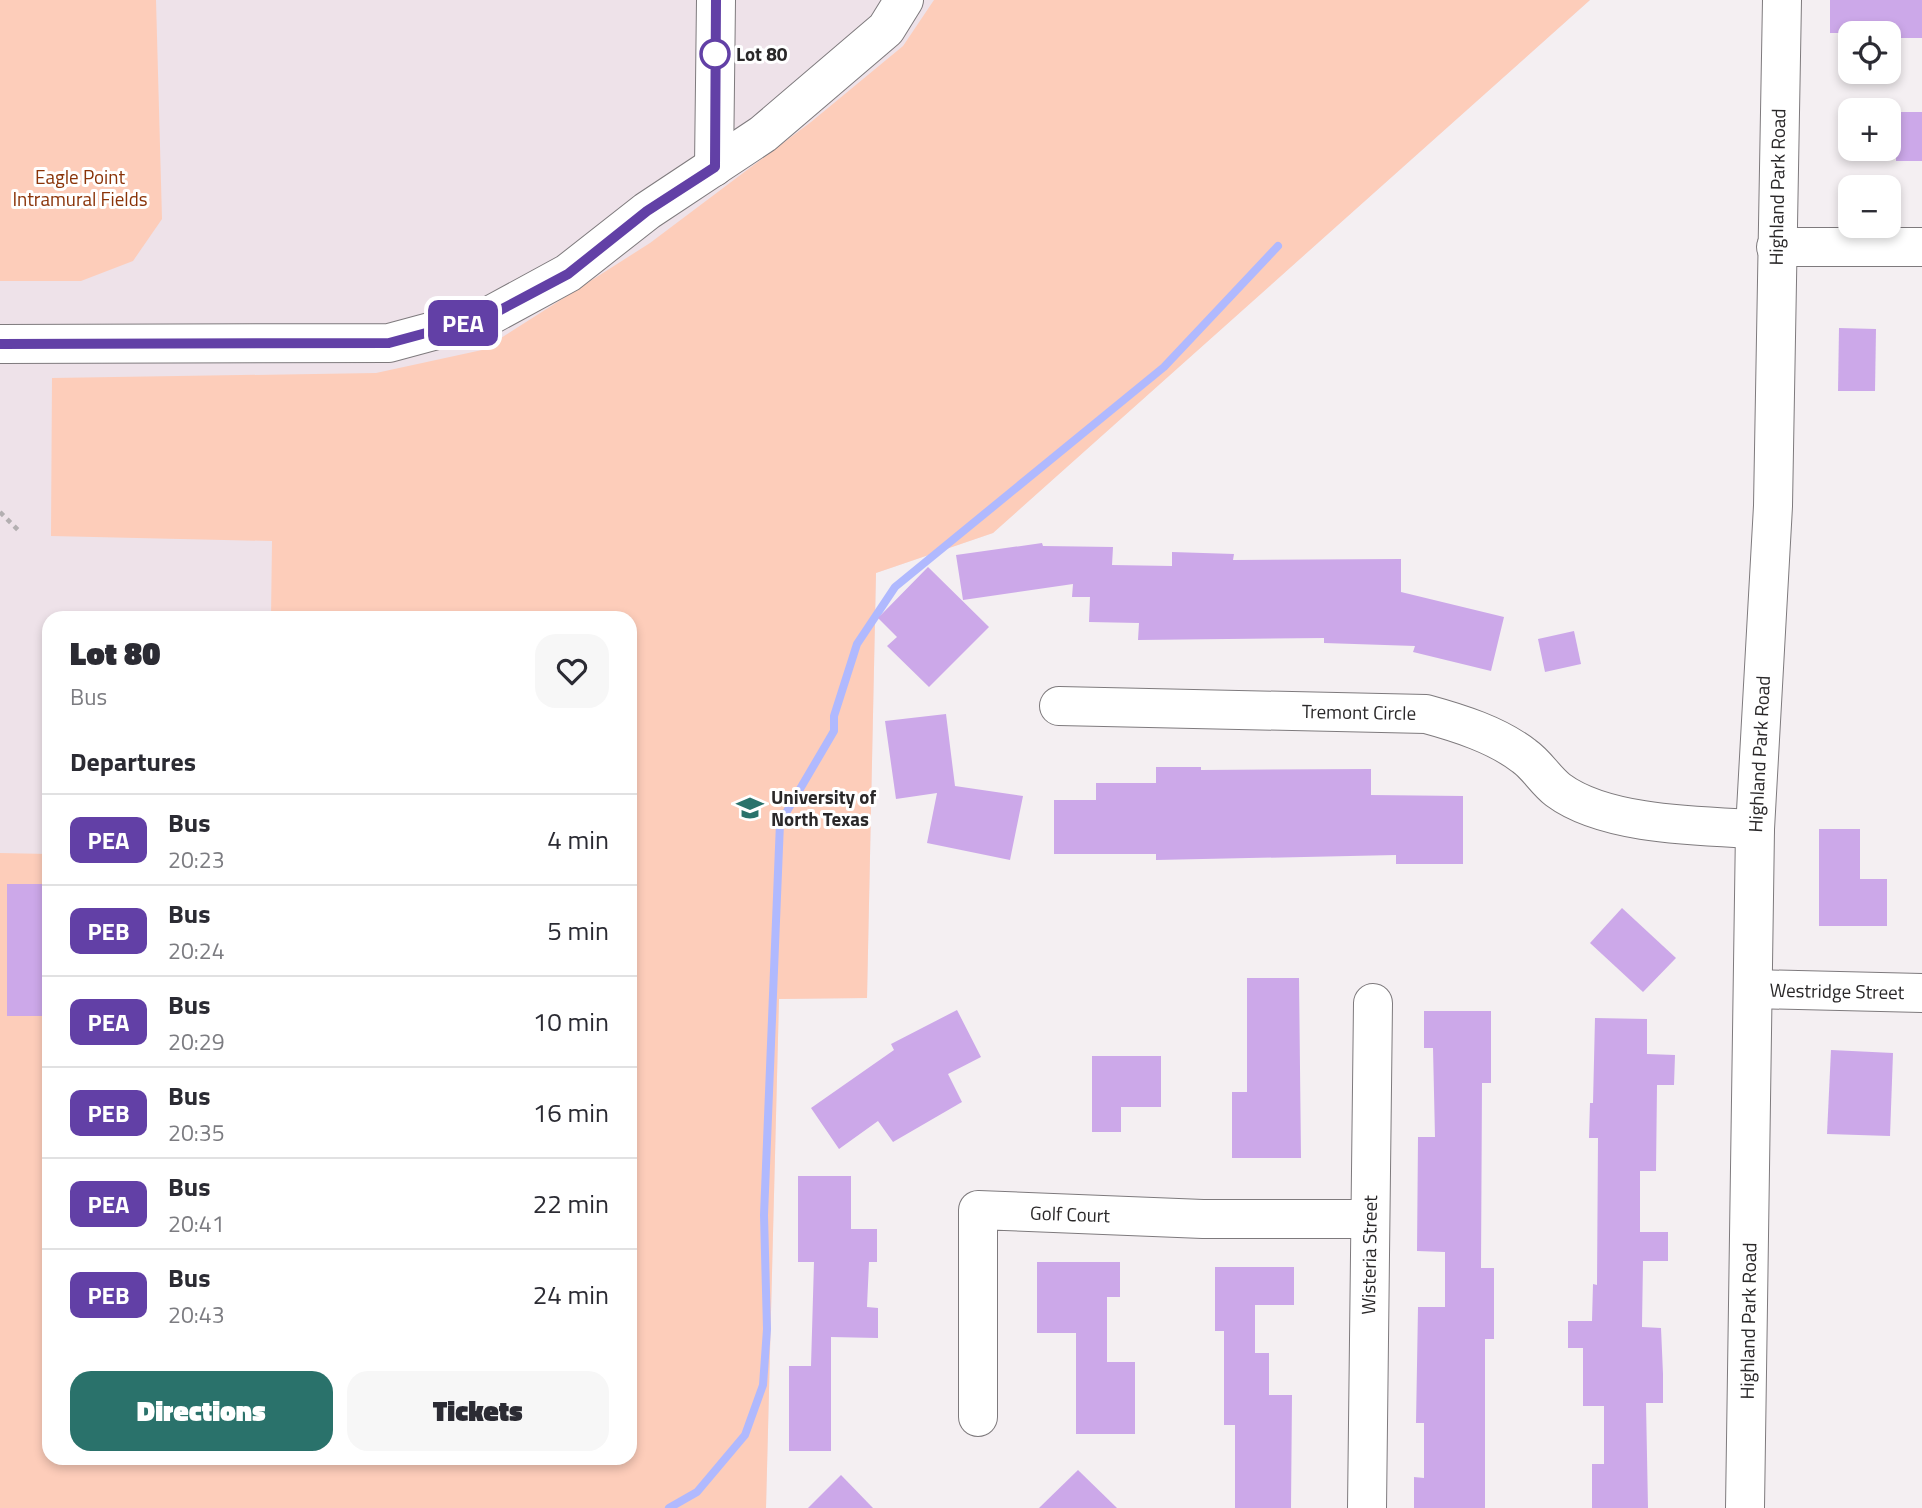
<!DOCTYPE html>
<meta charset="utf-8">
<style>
body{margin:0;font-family:"Titillium Web",sans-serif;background:#f7f7f7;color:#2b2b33;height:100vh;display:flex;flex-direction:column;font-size:26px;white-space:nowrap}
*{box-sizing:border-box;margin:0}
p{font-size:23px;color:#7c7c81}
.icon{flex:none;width:38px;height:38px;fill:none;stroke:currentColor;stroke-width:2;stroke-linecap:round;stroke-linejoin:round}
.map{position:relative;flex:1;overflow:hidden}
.panel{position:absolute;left:42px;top:611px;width:595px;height:854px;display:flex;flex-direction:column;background:#fff;border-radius:21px;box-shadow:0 4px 10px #0003}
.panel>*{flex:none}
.badge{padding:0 14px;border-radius:10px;font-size:24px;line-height:46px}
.tools{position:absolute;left:1838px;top:21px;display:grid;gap:14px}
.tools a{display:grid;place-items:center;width:63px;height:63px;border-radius:14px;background:#fff;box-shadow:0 4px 10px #0003;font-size:35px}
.map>.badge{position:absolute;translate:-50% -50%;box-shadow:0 0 0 4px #fff}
h2{padding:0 28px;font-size:26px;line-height:63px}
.round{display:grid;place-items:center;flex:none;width:74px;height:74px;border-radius:21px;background:#f7f7f7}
.head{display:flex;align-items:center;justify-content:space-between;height:119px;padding:0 28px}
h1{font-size:33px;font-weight:800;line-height:52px}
.cta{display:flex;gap:14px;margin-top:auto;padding:14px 28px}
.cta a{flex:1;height:80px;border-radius:21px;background:#2a726b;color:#fff;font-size:28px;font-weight:800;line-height:80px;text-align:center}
.cta a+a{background:#f7f7f7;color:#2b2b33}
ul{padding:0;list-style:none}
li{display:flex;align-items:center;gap:21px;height:91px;padding:0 28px;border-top:2px solid #e1e1e2}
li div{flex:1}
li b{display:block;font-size:26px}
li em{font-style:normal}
li .badge{min-width:77px;font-weight:700;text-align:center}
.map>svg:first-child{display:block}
</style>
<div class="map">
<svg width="1922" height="1508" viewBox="0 0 1922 1508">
<rect width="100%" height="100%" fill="#f4eff2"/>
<path fill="#eee2e9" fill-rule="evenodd" d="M 0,0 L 1590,0 L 993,533 L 876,573 L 867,998 L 779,999 L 766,1508 L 0,1508 ZM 49,618 L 630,618 L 630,1458 L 49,1458 Z"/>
<g fill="#fdcdba">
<polygon points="0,0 156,0 162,219 133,261 81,281 0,281"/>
<polygon points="934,0 1590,0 993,533 876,573 867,998 779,999 766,1508 0,1508 0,853 49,854 49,1458 630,1458 630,618 271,618 272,541 51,536 52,378 376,373 482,350 650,243 811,122 903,46"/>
</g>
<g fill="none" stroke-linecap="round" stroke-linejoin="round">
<polyline stroke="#b0b9fe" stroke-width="8" points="669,1508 697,1492 745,1435 763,1385 767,1329 764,1215 780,823 834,731 834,716 857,644 895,587 1164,367 1278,246"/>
</g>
<g fill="#cca8e9">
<polygon points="1830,0 1922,0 1922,38 1895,38 1895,33 1830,33"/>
<rect x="1840" y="112" width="10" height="27"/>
<polygon points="1888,112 1922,112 1922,161 1896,161 1896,139 1888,139"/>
<polygon points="1839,328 1876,329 1875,391 1838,391"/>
<polygon points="1042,543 1043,546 1113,547 1112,565 1172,566 1172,552 1234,554 1233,560 1401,559 1401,592 1504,617 1491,671 1413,652 1415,646 1324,643 1324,638 1138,640 1139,623 1089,622 1090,597 1072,597 1073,584 963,600 956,555"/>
<polygon points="928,567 989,627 929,687 887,646 897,637 878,618"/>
<polygon points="1574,631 1581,664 1545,672 1538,639"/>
<polygon points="946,714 955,786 1023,796 1010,860 927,843 937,793 896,799 885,721"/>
<polygon points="1156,767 1201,767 1201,770 1371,769 1371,795 1463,796 1463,864 1396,864 1396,855 1156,860 1156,854 1054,854 1054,800 1096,800 1096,783 1156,783"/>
<polygon points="1819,829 1860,829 1860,879 1887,879 1887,926 1819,926"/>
<rect x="7" y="884" width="42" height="132"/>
<polygon points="1622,908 1676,958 1643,992 1590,943"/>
<polygon points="1247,978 1299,978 1301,1158 1232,1158 1232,1092 1247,1092"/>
<polygon points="957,1010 981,1057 948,1074 962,1102 893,1142 878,1121 839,1149 811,1108 894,1050 891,1044"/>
<polygon points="1424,1011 1491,1011 1491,1083 1482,1083 1481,1268 1494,1268 1494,1339 1485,1339 1485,1508 1414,1508 1414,1477 1424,1478 1424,1423 1416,1423 1418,1307 1445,1307 1445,1252 1417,1251 1418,1137 1435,1137 1433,1048 1424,1048"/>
<polygon points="1595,1018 1647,1019 1647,1054 1675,1055 1674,1085 1657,1085 1656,1171 1640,1171 1640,1232 1668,1232 1668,1261 1643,1261 1642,1327 1661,1328 1663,1374 1663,1403 1646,1403 1648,1508 1592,1508 1592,1464 1604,1464 1604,1406 1583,1406 1583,1348 1568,1348 1568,1321 1592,1321 1593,1284 1597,1285 1598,1138 1589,1138 1590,1103 1593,1103"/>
<polygon points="1831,1050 1893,1053 1890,1136 1827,1134"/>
<polygon points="1092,1056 1161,1056 1161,1107 1121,1107 1121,1132 1092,1132"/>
<polygon points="798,1176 851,1176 851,1229 877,1229 877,1262 869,1262 867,1307 878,1308 878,1338 831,1337 831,1451 789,1451 789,1366 811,1366 814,1262 798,1262"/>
<polygon points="1037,1262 1120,1262 1120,1297 1107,1297 1107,1362 1135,1362 1135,1434 1076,1434 1076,1333 1037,1333"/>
<polygon points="1215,1267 1294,1267 1294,1305 1255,1305 1255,1353 1269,1353 1269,1395 1292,1395 1291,1508 1235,1508 1235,1425 1224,1425 1224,1331 1215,1331"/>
<polygon points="1078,1470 1117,1508 1039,1508"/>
<polygon points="841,1475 873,1508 808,1508"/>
</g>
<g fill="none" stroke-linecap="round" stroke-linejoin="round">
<defs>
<g id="minor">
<polyline points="714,167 716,0"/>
<polyline points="1776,247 1922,247"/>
<polyline points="0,344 389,343 489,316 568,273 647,211 763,134 886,29 904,0"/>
<path d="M 1059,706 L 1426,714 C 1459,723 1497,735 1524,756 C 1537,765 1545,780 1558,790 C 1605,825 1697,826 1755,829"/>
<polyline points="1753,989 1922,993"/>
<polyline points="978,1417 978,1210 1203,1219 1369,1219"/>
<polyline points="1367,1508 1373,1003"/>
<polyline points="1745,1508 1755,829 1773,506 1782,0"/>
</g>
</defs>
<use href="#minor" stroke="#7e7a7d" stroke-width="40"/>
<polyline stroke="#b3afb1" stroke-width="4.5" stroke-dasharray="5 5" stroke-linecap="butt" points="0,512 21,533"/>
<use href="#minor" stroke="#fff" stroke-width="38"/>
</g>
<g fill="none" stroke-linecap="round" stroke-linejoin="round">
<defs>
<polyline id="line" points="0,344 389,343 489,316 568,274 647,211 715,167 716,0"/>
</defs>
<use href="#line" stroke="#fff" stroke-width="16"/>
<use href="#line" stroke="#6240a6" stroke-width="10"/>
</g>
<defs>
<symbol id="university-bare" viewBox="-9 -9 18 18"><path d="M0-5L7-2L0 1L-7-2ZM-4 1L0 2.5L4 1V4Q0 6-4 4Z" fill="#2a726b" stroke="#fff" stroke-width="2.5" paint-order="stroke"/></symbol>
</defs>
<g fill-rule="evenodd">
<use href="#university-bare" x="731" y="789" width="38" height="38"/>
</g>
<circle fill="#fff" stroke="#6240a6" stroke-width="3.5" cx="715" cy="54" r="14"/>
<g text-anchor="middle" stroke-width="6" stroke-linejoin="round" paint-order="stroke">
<g font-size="19" font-weight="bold" fill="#2a2829" stroke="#fff" text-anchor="start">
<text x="736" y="61">Lot 80</text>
</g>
<g font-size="19" fill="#8a3308" stroke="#fff">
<text x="80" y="184">Eagle Point<tspan x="80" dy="22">Intramural Fields</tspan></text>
</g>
<g font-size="19" fill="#2a2829" stroke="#fff">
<text transform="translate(1777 187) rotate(-89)" y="7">Highland Park Road</text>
<text transform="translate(1359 712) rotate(1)" y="7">Tremont Circle</text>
<text transform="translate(1759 754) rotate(-87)" y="7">Highland Park Road</text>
<text transform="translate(1837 991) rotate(1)" y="7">Westridge Street</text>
<text transform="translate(1070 1214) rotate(2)" y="7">Golf Court</text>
<text transform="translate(1369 1255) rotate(-89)" y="7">Wisteria Street</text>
<text transform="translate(1748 1321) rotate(-89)" y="7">Highland Park Road</text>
</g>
<g font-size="19" font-weight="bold" fill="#2a2829" stroke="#fff" text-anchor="start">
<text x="771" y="804">University of<tspan x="771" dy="22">North Texas</tspan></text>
</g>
</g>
</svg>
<div class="tools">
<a><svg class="icon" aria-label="locate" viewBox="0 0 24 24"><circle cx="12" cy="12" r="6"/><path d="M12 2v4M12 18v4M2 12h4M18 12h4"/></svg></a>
<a>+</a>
<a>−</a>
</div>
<b class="badge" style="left:463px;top:323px;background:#6240a6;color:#fff">PEA</b>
<section class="panel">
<div class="head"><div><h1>Lot 80</h1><p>Bus</p></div><a class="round"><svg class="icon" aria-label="heart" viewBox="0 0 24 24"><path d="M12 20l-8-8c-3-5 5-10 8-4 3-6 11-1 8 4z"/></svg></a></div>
<h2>Departures</h2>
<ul>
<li><span class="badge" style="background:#6240a6;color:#fff">PEA</span><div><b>Bus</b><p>20:23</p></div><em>4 min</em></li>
<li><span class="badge" style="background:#6240a6;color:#fff">PEB</span><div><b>Bus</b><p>20:24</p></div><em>5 min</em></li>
<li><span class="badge" style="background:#6240a6;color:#fff">PEA</span><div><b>Bus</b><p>20:29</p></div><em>10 min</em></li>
<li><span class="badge" style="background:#6240a6;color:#fff">PEB</span><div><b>Bus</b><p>20:35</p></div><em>16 min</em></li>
<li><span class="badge" style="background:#6240a6;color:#fff">PEA</span><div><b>Bus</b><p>20:41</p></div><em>22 min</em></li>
<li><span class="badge" style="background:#6240a6;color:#fff">PEB</span><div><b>Bus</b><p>20:43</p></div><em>24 min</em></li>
</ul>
<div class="cta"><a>Directions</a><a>Tickets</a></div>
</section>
</div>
